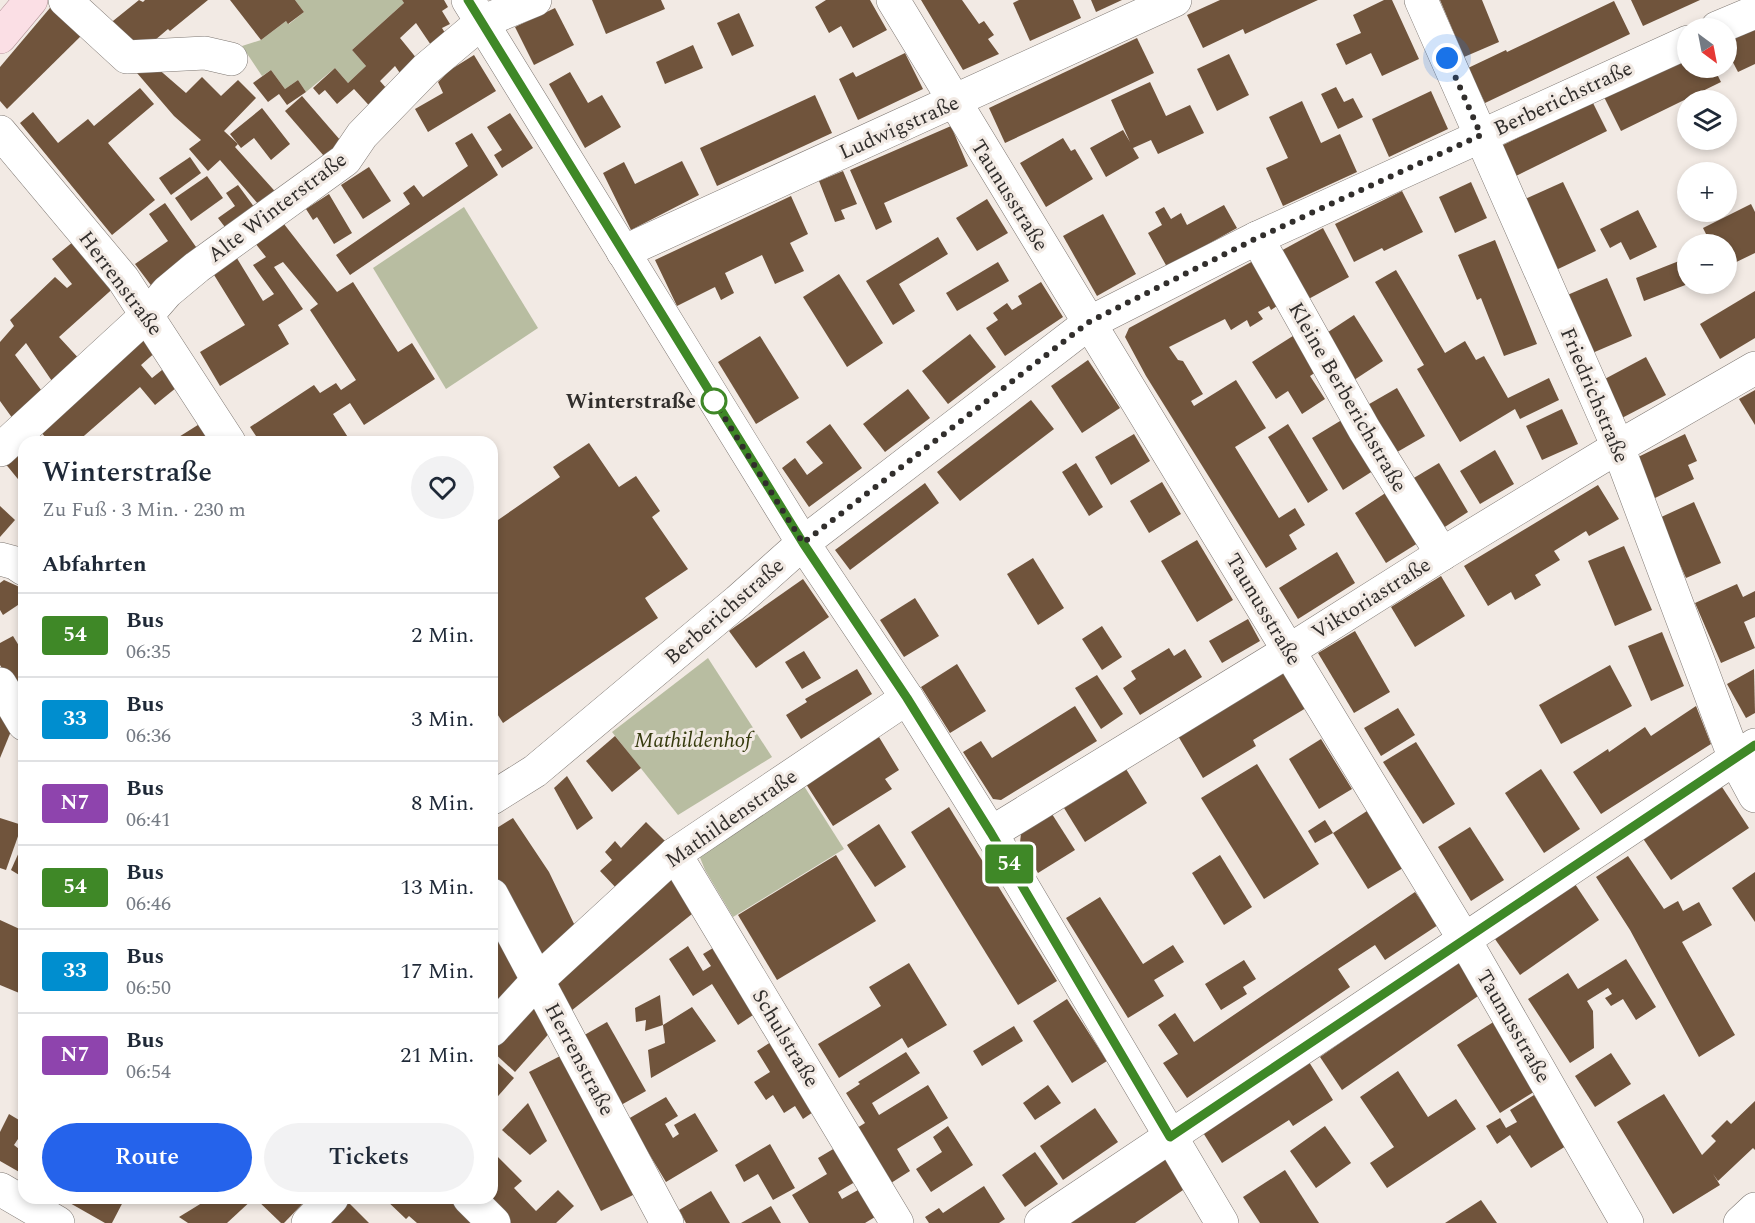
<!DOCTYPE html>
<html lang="de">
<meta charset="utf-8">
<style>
body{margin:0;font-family:Spectral,serif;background:#f2f2f3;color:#1f2937;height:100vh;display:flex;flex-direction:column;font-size:22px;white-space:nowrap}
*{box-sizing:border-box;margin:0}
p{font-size:20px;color:#747a83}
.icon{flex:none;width:33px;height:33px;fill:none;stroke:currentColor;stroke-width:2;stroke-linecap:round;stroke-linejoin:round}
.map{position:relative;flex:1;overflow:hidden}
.panel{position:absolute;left:18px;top:436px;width:480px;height:768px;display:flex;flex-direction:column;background:#fff;border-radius:18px;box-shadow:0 3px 9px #0003}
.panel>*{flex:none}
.badge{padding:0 12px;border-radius:4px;font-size:21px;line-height:39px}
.needle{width:39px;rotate:148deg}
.fabs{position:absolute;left:1677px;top:18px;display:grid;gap:12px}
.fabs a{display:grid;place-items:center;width:60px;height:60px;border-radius:50%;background:#fff;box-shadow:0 3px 9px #0003;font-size:30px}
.you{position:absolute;width:30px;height:30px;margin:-15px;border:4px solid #fff;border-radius:50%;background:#1a73e8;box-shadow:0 0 0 9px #1a73e833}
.map>.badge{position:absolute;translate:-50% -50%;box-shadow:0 0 0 3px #fff}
h2{padding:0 24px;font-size:22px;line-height:54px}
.round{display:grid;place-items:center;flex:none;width:63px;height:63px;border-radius:32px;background:#f2f2f3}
.summary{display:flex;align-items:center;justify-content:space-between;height:102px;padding:0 24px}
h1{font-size:28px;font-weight:600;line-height:45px}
.primary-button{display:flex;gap:12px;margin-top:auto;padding:12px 24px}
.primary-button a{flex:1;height:69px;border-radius:36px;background:#2563eb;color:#fff;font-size:24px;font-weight:600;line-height:69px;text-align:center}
.primary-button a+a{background:#f2f2f3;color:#1f2937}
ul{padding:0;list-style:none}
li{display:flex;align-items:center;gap:18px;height:84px;padding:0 24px;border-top:2px solid #e0e1e3}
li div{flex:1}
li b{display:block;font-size:22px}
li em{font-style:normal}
li .badge{min-width:66px;font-weight:700;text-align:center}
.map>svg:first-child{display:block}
</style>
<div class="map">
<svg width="1755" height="1223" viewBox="0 0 1755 1223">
<rect width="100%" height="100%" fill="#f2eae4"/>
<g fill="#b8bda1">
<polygon points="295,0 402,0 404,3 352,50 366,66 348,83 335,68 306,92 298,80 285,89 271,70 262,76 242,46 261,40 286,21 289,24 304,12"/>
<polygon points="464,207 538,328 446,389 373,268"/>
<polygon points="708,658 772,757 678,815 612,732"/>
<polygon points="804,786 844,849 733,917 705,870 699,855"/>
</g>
<g fill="#70543c">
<polygon points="139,0 143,2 145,0 208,0 170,31 168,29 141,52 108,25"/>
<polygon points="230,0 295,0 304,12 288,24 286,21 261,40"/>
<polygon points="402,0 444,0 448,7 442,11 450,24 442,28 450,41 435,51 416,23 400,38 422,65 404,79 395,66 380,81 394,97 376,113 354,89 337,104 325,90 319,95 313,88 335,68 348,83 366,66 352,50 404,3"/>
<polygon points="592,0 661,0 665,9 606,34"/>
<polygon points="826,0 870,0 887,30 853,48 841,26 829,33 815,7"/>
<polygon points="921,0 962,0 979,24 984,21 994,35 988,39 999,54 963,70"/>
<polygon points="1019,0 1073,0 1081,18 1030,41 1013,3"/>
<polygon points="1091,0 1122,0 1096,12"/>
<polygon points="1220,0 1318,0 1245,34 1243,29 1203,48 1187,15"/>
<polygon points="1384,0 1392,0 1419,59 1382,76 1371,53 1346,65 1336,44 1361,33 1353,15"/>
<polygon points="1440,0 1482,0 1499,42 1464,57"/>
<polygon points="1631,0 1700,0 1643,26"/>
<polygon points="1614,1 1630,34 1485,103 1468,68 1506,50 1507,52"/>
<polygon points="55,2 85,32 7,109 0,101 0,67"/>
<polygon points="555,8 574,45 534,65 515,27"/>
<polygon points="739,13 754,46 732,56 717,23"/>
<polygon points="1755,22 1755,64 1738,72 1726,49 1726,36"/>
<polygon points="1137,38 1154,73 1005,143 989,108"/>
<polygon points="693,45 703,68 665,84 656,62"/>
<polygon points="1688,51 1688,68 1714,68 1721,82 1621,131 1602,93"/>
<polygon points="905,53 923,89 858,120 839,79 853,72 856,77"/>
<polygon points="1229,54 1249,95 1217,111 1197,69"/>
<polygon points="474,55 496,91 428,132 415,109 443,93 438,82 450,70"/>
<polygon points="156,67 186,93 202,77 221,96 238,80 256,98 224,131 238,144 235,147 281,198 265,212 220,160 208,171 189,149 201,140 174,116 137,73"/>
<polygon points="271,70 285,89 298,80 306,92 287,105 279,94 268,102 253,83"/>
<polygon points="570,72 588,103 602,95 621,127 585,148 549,84"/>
<polygon points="1150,82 1166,116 1190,105 1204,133 1158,154 1151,140 1133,148 1139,158 1106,177 1090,148 1123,130 1130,142 1111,100"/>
<polygon points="1336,87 1344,102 1353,98 1363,117 1338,129 1321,94"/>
<polygon points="140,88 154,104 108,143 155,200 112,235 20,123 33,112 58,143 88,119 94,126"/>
<polygon points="1431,91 1448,129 1389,157 1372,119"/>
<polygon points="815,95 832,133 717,186 700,148"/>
<polygon points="302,96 347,148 330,163 285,111"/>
<polygon points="1302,101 1321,143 1340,134 1357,172 1283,206 1266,168 1288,158 1269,117"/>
<polygon points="1592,101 1607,131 1516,176 1501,146"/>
<polygon points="262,108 290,144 271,160 254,138 241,148 230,134"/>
<polygon points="510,113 533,148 502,168 494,155 502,150 487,127"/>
<polygon points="951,126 968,166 884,203 892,222 876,230 850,170"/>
<polygon points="472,133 498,175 350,275 336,255 410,204 403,193 414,185 423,197 468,166 455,143"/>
<polygon points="1063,138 1071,151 1075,149 1093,179 1046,207 1020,163"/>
<polygon points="190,157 201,173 171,195 159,178"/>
<polygon points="682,161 699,195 631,230 603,173 624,162 635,184"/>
<polygon points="369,167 391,201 363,219 341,185"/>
<polygon points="843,171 857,204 841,210 845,219 835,222 819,181"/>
<polygon points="207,176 223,198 191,221 175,198"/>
<polygon points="1471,182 1487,218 1455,233 1439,197"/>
<polygon points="1563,182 1596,251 1556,270 1523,200"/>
<polygon points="238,185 260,215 231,235 218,218 235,206 226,193"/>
<polygon points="1402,191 1423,232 1384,251 1382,248 1354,262 1335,224"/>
<polygon points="329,194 352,233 334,244 317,217 313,220 306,209"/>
<polygon points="791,196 808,234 790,243 804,271 775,284 762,255 725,273 734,293 721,300 715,287 677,306 655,260"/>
<polygon points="987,199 1008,233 977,251 956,218"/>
<polygon points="165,203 201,254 153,288 135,264 168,241 149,214"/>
<polygon points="1751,204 1755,212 1755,253 1726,267 1726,244 1711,244 1703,228"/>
<polygon points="1224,205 1237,228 1167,267 1148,233 1162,225 1155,212 1164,207 1171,219 1181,213 1187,225"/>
<polygon points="1638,210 1657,247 1630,260 1621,242 1610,248 1600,229"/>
<polygon points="1103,214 1136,274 1097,296 1063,236"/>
<polygon points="284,224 337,292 353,282 398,352 412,343 435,379 364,425 350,403 333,414 351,442 260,442 250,427 314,385 320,393 336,383 341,390 356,380 310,310 318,304 283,262 274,267 303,309 278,325 289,344 220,386 200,352 245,325 211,270 235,255 263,301 274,294 253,265 266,257 255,243"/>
<polygon points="1323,228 1349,277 1303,302 1277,253"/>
<polygon points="79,237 118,284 59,337 83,363 56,387 26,343 15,355 50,402 18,426 0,401 0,342 14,326 10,320 55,277 67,288 72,284 52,259"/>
<polygon points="938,237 948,254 899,284 915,311 893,325 866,281"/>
<polygon points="1495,240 1537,344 1504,356 1481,298 1477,300 1458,255"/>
<polygon points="1255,260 1280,304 1271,310 1269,306 1258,312 1263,319 1250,327 1247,320 1231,330 1225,319 1169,347 1178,360 1183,361 1203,394 1191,401 1194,406 1236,380 1266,428 1235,447 1279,518 1295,508 1305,525 1289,535 1297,549 1266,568 1146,376 1125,337 1129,328"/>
<polygon points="1679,261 1688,284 1644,301 1636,278"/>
<polygon points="998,262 1009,281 957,311 946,293"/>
<polygon points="1396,270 1445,353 1465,341 1476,360 1484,356 1508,398 1549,378 1559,400 1520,419 1515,409 1460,442 1417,369 1424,365 1375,282"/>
<polygon points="839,274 883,343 847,367 803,297"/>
<polygon points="1607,278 1632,336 1590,354 1565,296"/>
<polygon points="1041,282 1063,317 1005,356 986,328 998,320 993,313 1007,303 1012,310 1022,304 1018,296"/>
<polygon points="1755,291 1755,338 1720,359 1700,324"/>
<polygon points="1354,315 1383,361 1351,382 1322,336"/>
<polygon points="143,332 158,350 141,365 152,378 167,366 182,383 155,405 140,387 77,442 50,442 35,426"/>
<polygon points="970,334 996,367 948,404 922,371"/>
<polygon points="1296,334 1319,370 1310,376 1325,399 1302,414 1288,391 1276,399 1252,362"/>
<polygon points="760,336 799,398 756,424 718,362"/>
<polygon points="1646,357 1666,395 1620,419 1601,381"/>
<polygon points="1088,360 1120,408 1082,433 1051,386"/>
<polygon points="1397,388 1425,436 1392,455 1364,407"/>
<polygon points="908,389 930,418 885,452 863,424"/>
<polygon points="1755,390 1755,425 1739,399"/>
<polygon points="1031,400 1054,429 960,501 937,472"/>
<polygon points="1562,409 1578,444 1542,460 1526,426"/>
<polygon points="1345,418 1376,469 1343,490 1312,438"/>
<polygon points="201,423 214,442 175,442 174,440"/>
<polygon points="830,424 862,468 809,507 782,468 795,458 807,475 823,463 806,442"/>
<polygon points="1288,424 1328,490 1308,503 1268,437"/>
<polygon points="1134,434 1150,461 1111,485 1095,457"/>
<polygon points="1685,434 1697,461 1688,465 1694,479 1653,499 1634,459"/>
<polygon points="589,443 619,487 636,476 660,511 652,517 688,569 645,598 658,618 503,723 492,706 492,510 498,520 560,477 553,467"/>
<polygon points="19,448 24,454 22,484 4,462"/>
<polygon points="1495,450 1514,484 1480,504 1460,471"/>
<polygon points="1076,463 1103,507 1089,516 1062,472"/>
<polygon points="1439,463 1468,512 1437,532 1407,482"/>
<polygon points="1162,482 1181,514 1149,533 1130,501"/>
<polygon points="925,483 939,503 850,570 835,550"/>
<polygon points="1598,485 1619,519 1589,536 1586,531 1554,551 1560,560 1535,575 1541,585 1515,600 1511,592 1488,606 1464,566"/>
<polygon points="1387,492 1418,543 1386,563 1355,513"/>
<polygon points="1694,502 1721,563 1686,578 1659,518"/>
<polygon points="0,506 15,520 0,537"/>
<polygon points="1197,540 1233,600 1197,622 1161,561"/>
<polygon points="1624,546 1652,610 1615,626 1588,561"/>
<polygon points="1337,552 1355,583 1298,619 1279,588"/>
<polygon points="1033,558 1064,608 1038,625 1007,574"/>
<polygon points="1441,576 1465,616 1415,647 1391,607"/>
<polygon points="803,579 829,617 756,668 729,631"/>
<polygon points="4,580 24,589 24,601 3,615 0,610 0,583"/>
<polygon points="1737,584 1743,597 1755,591 1755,617 1744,622 1755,648 1721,663 1695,603"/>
<polygon points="915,598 939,636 904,657 880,620"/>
<polygon points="1248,619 1260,641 1222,663 1209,641"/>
<polygon points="1102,626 1122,657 1102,670 1082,639"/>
<polygon points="1355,631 1390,692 1354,713 1318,653"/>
<polygon points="1662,632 1684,686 1651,701 1628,646"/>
<polygon points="13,636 24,654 24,705 0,665 0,643"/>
<polygon points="1169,648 1174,656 1185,649 1202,677 1140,715 1123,688 1136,679 1131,671"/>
<polygon points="804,651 821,678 802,689 785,662"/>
<polygon points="957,664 986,711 950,733 921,687"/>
<polygon points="1610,665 1632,706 1561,744 1539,705"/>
<polygon points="857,669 872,694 801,739 786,715 807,702 805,699"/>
<polygon points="1754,669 1755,713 1746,718 1727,684"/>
<polygon points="1283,671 1306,708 1253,740 1256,746 1203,778 1178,736"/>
<polygon points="1097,675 1123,714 1101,729 1075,688"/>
<polygon points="0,704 14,724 0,758"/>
<polygon points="1075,706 1097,741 1001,800 993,799 963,752 981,741 992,758"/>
<polygon points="1696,706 1711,744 1601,814 1573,772 1608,749 1609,752 1645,727 1651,736"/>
<polygon points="1398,708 1415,735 1381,756 1364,728"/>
<polygon points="615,736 641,768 612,792 586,761"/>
<polygon points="879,737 899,770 885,779 892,789 833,826 806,784"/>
<polygon points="1321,739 1352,789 1319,809 1289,759"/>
<polygon points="1416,742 1455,804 1423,824 1383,762"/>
<polygon points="1257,764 1319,864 1264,899 1201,798"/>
<polygon points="1126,769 1147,803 1085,842 1064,808"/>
<polygon points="1541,769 1580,829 1544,853 1505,793"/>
<polygon points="567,776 593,818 577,830 554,788"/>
<polygon points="1720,784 1749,828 1671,880 1642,837"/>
<polygon points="949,807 1057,981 1018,1005 911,832"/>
<polygon points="1367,811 1403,868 1368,889 1333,833"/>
<polygon points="1052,814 1075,850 1038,873 1020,843 1021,833"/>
<polygon points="0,818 22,825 6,870 0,868"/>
<polygon points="513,818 549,872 576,928 541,957 510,898 492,871 492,831"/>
<polygon points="1325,820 1333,833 1315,843 1308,831"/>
<polygon points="646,822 666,842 618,890 600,871 612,860 605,852 615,841 621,848"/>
<polygon points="879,824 906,867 875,887 847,845"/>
<polygon points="1470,827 1504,880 1471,901 1438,847"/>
<polygon points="24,841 24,878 11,870"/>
<polygon points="836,855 876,921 777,980 738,915"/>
<polygon points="1220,855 1252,907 1224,925 1192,873"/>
<polygon points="1628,856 1664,909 1678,901 1683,911 1699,902 1712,925 1682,942 1735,1035 1699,1057 1630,930 1596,877"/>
<polygon points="674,868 697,910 571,1011 550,977"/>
<polygon points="1755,872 1755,922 1732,888"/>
<polygon points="1575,884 1599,920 1520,975 1495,939"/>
<polygon points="1415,892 1438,925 1385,960 1375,945 1338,969 1350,987 1187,1098 1163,1063 1178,1054 1158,1025 1175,1013 1194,1042"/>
<polygon points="1100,897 1143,964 1173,945 1184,962 1154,980 1164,996 1128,1018 1066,918"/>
<polygon points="492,918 524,978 497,1003 492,995"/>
<polygon points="0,920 24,931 24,995 0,985"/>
<polygon points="718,945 759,1011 738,1025 712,984 693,996 669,959 688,946 703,971 711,966 703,954"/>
<polygon points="1626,959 1656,1007 1636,1020 1623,999 1611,1006 1605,998 1612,994 1608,988 1587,1001 1593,1011 1594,1048 1570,1063 1528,999 1568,973 1578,989"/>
<polygon points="1244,960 1256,979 1243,987 1247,994 1221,1010 1205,984"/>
<polygon points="1458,961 1481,994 1342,1090 1320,1057"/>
<polygon points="909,963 947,1025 908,1048 902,1038 839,1078 818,1044 881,1006 869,987"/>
<polygon points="530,994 553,1029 515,1072 492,1051 492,1038"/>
<polygon points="660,995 663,1025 692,1007 716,1041 651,1078 648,1050 665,1043 663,1025 645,1031 646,1020 636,1022 635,1008"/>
<polygon points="1067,999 1107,1061 1072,1083 1033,1021"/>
<polygon points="1495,1021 1537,1090 1500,1113 1457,1045"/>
<polygon points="607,1022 646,1091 621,1105 581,1037"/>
<polygon points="1014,1026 1023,1041 982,1066 973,1051"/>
<polygon points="774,1040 819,1108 803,1119 795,1106 784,1113 773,1095 766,1100 754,1082 770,1072 757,1051"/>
<polygon points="906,1052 920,1073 872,1103 879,1115 928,1085 948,1118 897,1149 910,1171 891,1183 857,1128 865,1123 846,1093 860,1084 858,1082"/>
<polygon points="566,1053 639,1192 601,1211 529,1072"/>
<polygon points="1611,1053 1631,1084 1595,1107 1575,1076"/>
<polygon points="492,1058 514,1078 492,1103"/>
<polygon points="1309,1062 1333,1100 1293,1126 1289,1120 1222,1163 1202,1131"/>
<polygon points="1398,1071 1428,1117 1456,1099 1476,1129 1387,1188 1370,1163 1394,1147 1360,1097"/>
<polygon points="1048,1085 1061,1103 1035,1120 1023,1103"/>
<polygon points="1664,1094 1702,1155 1716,1141 1711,1136 1727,1120 1731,1124 1755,1101 1755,1150 1753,1148 1718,1181 1713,1174 1720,1185 1673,1214 1617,1122"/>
<polygon points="1534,1095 1566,1146 1531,1168 1510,1135 1497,1144 1486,1126 1500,1118 1506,1128 1517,1122 1510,1110"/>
<polygon points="666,1097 678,1116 665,1124 673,1138 679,1134 674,1125 695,1113 718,1151 666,1182 628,1119"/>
<polygon points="528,1103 547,1141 530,1155 502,1130"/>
<polygon points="1095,1108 1118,1142 1063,1180 1040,1146"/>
<polygon points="9,1114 24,1123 24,1130 14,1145 24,1153 24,1171 21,1173 0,1161 0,1132"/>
<polygon points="948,1126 973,1165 931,1192 916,1169 942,1152 933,1137"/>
<polygon points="1325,1126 1351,1163 1316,1188 1290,1151"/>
<polygon points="770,1144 795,1188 773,1200 758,1174 744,1182 735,1165"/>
<polygon points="840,1145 860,1179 838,1192 842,1199 858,1190 875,1217 865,1223 809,1223 792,1195 827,1174 818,1158"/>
<polygon points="1035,1152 1058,1184 1025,1207 1002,1175"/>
<polygon points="497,1156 522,1181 514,1188 536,1211 558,1190 574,1206 556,1223 506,1223 492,1198 492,1161"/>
<polygon points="1164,1156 1186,1188 1135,1223 1066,1223"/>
<polygon points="1285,1170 1319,1223 1260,1223 1243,1197"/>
<polygon points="984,1186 1005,1219 999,1223 929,1223 925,1217 939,1208 943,1213"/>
<polygon points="711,1191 730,1223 686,1223 679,1210"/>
<polygon points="61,1198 125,1198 112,1223 105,1223"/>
<polygon points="210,1198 254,1198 227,1223 188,1223 179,1217"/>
<polygon points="255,1198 308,1198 284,1223 281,1223"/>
<polygon points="384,1198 449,1198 473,1221 471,1223 417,1223 409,1216 406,1219"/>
<polygon points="1481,1200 1497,1223 1445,1223"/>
<polygon points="347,1201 369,1223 325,1223"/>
<polygon points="771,1206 781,1223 741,1223"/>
</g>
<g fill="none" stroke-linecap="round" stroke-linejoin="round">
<defs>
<g id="minor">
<polyline points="65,0 127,57 205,53 231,59"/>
<polyline points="468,0 803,543 907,698 991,833 1222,1223"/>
<polyline points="893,0 1464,939 1627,1223"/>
<polyline points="1421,0 1618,447 1735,759 1755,796"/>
<polyline points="1717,28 1755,12"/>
<polyline points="0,132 123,279 229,442"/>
<polyline points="1257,238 1364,429 1442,554"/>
<polyline points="623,252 1175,0"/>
<polyline points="0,450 147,315 167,292 197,267 345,160 362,135 426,69 482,22 535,0"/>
<polyline points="0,559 15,563 24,569"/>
<polyline points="0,684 24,724"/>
<polyline points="492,798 535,771 738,601 803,543 1089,323 1257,238 1688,42"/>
<polyline points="991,833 1290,650 1442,554 1618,447 1755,368"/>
<polyline points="675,854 897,1223"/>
<polyline points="492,895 667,1223"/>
<polyline points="492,1030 538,980 675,854 907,698"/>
<polyline points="0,1189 58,1223"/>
<polyline points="469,1198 494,1223"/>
<polyline points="308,1223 332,1198"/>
<polyline points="1041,1223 1755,745"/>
<polyline points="1740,1223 1755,1209"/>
</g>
<polyline id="major" points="0,37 31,0"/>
</defs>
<use href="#minor" stroke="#7f7873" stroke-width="34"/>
<use href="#major" stroke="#b29399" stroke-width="34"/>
<use href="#minor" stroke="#fff" stroke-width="33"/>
<use href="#major" stroke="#fbdfe5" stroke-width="33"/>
</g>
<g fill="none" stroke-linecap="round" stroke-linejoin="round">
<defs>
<polyline id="line" points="468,0 803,543 907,698 991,833 1170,1137 1755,745"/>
</defs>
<use href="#line" stroke="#fff" stroke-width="14"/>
<use href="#line" stroke="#3f8827" stroke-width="9"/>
<polyline stroke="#312e2c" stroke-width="6" stroke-dasharray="0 10.8" points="714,401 803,543 1089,322 1257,238 1481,135 1447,58"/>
</g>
<circle fill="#fff" stroke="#3f8827" stroke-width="3" cx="714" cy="401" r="12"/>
<g text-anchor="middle" stroke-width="6" stroke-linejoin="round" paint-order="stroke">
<g font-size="21" fill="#312e2c" stroke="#f2eae4">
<text transform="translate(1563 98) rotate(-25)" y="7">Berberichstraße</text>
<text transform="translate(899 127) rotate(-24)" y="7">Ludwigstraße</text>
<text transform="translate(1010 195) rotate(58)" y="7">Taunusstraße</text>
<text transform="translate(277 207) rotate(-37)" y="7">Alte Winterstraße</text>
<text transform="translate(121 283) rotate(53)" y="7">Herrenstraße</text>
<text transform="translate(1595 395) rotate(67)" y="7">Friedrichstraße</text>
<text transform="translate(1348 397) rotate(60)" y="7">Kleine Berberichstraße</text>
<text transform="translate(1371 598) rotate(-32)" y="7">Viktoriastraße</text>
<text transform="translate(1264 609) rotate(59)" y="7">Taunusstraße</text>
<text transform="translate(724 611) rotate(-41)" y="7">Berberichstraße</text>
<text transform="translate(731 818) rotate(-35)" y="7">Mathildenstraße</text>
<text transform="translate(1514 1026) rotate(60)" y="7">Taunusstraße</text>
<text transform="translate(786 1038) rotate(59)" y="7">Schulstraße</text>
<text transform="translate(580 1059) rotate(62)" y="7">Herrenstraße</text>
</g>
<g font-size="21" font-weight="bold" fill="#312e2c" stroke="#f2eae4" text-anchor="end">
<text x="696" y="408">Winterstraße</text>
</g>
<g font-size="21" font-style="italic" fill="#363b0e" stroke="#f2eae4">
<text x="693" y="747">Mathildenhof</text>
</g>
</g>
</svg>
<div class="fabs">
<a><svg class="needle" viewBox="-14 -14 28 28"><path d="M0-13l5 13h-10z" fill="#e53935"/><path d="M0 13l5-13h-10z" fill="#747a83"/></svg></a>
<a><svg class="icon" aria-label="layers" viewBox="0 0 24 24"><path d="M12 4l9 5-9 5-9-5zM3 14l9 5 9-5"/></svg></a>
<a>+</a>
<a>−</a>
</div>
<div class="you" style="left:1447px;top:58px"></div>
<b class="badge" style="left:1009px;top:864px;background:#3f8827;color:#fff">54</b>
<section class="panel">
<div class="summary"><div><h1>Winterstraße</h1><p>Zu Fuß · 3 Min. · 230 m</p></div><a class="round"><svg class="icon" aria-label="heart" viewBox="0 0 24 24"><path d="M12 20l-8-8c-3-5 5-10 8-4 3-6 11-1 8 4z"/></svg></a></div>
<h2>Abfahrten</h2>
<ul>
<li><span class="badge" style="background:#3f8827;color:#fff">54</span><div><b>Bus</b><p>06:35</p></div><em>2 Min.</em></li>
<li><span class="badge" style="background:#008ecf;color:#fff">33</span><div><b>Bus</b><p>06:36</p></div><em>3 Min.</em></li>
<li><span class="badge" style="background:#8e44ad;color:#fff">N7</span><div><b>Bus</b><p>06:41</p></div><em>8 Min.</em></li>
<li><span class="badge" style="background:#3f8827;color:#fff">54</span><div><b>Bus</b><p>06:46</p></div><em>13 Min.</em></li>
<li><span class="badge" style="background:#008ecf;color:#fff">33</span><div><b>Bus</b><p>06:50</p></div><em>17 Min.</em></li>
<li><span class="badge" style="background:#8e44ad;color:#fff">N7</span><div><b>Bus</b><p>06:54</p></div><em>21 Min.</em></li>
</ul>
<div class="primary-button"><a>Route</a><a>Tickets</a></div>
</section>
</div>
